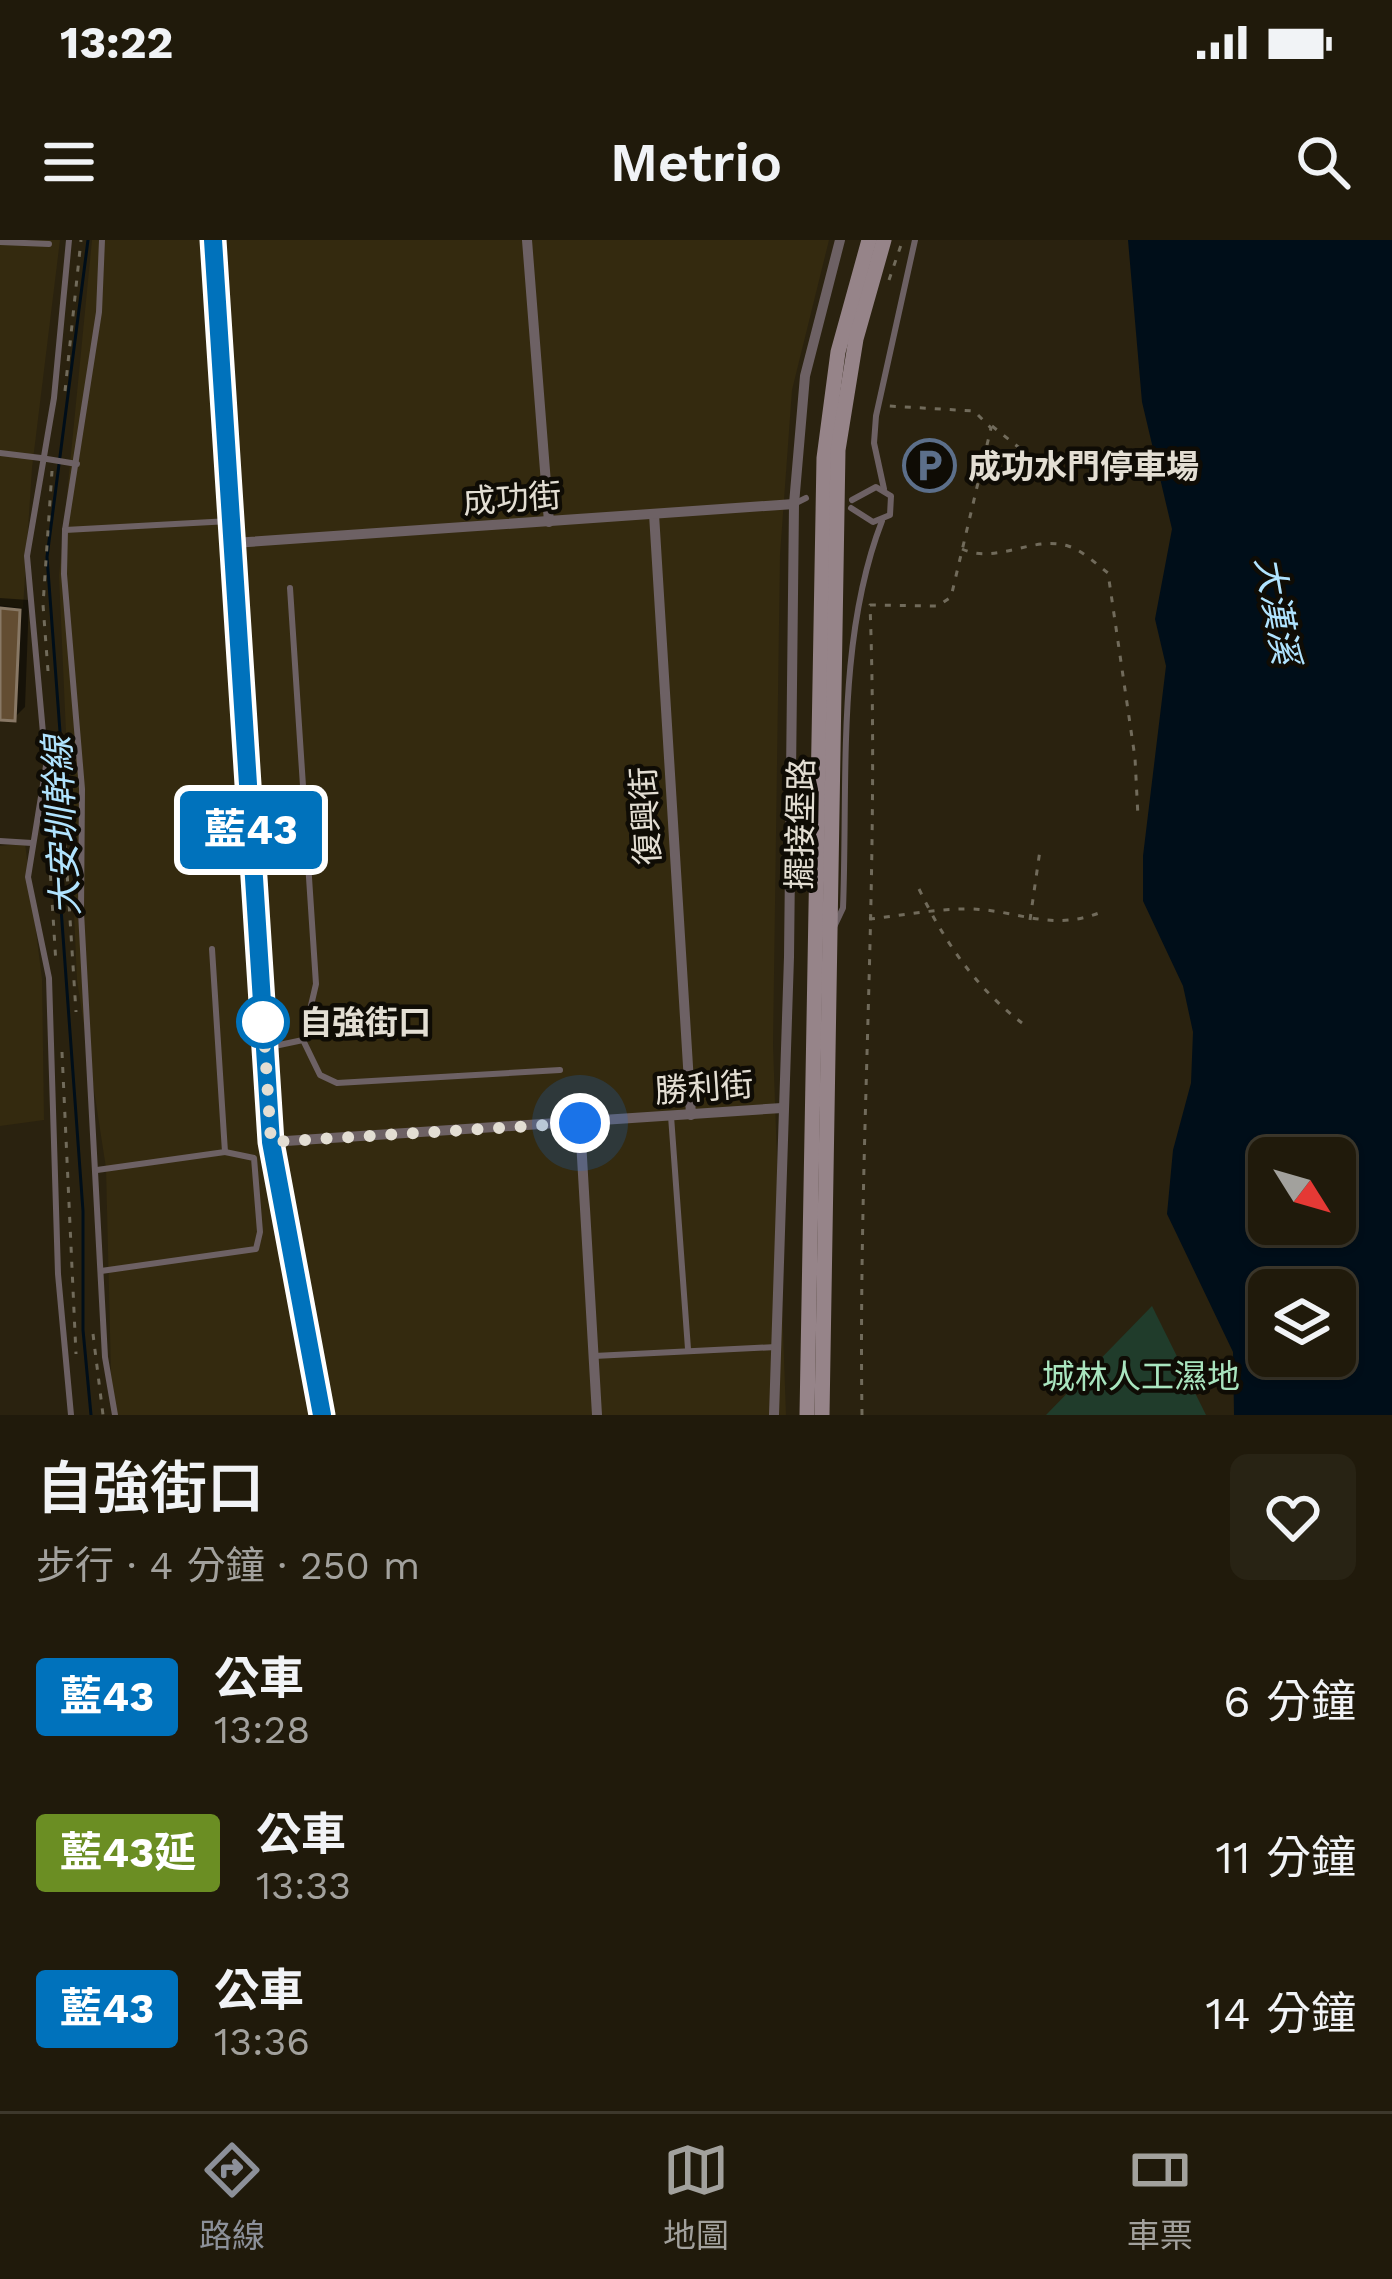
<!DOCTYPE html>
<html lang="zh-TW">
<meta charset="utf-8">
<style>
body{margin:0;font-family:"Work Sans","Noto Sans TC",sans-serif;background:#282314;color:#f1f3f6;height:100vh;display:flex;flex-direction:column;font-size:45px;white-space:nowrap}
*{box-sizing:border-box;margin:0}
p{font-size:39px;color:#a2a19d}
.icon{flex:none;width:66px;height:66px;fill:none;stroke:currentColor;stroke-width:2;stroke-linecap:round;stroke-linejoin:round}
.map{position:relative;height:1175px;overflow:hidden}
.side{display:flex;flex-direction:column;background:#201a0b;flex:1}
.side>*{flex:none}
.badge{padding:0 24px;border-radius:9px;font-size:42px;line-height:78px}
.needle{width:78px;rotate:127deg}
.controls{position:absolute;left:1248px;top:897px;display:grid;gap:24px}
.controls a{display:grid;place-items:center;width:108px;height:108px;border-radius:18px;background:#201a0b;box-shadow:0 3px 9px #0004,0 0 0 3px #3d382c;font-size:60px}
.you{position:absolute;width:60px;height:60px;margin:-30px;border:9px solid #fff;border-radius:50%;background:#1a73e8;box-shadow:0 0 0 18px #1a73e833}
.map>.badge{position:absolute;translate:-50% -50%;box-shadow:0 0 0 6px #fff}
.round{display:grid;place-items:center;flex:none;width:126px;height:126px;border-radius:18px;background:#282314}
.summary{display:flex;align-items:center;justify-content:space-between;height:204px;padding:0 36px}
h1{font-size:57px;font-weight:600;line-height:90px}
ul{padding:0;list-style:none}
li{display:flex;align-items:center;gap:36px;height:156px;padding:0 36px}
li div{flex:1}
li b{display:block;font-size:45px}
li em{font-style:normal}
li .badge{min-width:132px;font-weight:700;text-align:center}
.status{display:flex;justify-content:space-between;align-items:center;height:84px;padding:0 60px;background:#201a0b;direction:ltr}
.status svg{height:33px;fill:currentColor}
header{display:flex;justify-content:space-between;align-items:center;height:156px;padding:0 36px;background:#201a0b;font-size:54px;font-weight:600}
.menu{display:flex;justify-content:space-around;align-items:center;height:168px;border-top:3px solid #3d382c;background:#201a0b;font-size:33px;color:#a2a19d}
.menu a{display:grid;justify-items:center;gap:6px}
.menu .selected{color:#8c9099}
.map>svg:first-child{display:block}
</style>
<div class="status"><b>13:22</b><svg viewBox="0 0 49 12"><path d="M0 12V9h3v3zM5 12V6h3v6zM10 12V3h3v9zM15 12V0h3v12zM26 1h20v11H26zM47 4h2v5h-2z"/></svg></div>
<header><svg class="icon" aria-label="menu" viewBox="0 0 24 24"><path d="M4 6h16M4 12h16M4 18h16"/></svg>Metrio<svg class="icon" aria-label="search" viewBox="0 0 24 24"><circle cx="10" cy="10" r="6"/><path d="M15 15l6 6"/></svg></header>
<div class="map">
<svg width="1392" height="1175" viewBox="0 0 1392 1175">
<rect width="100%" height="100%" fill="#2a220f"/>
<g fill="#342a0f">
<polygon points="0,0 60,0 32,228 23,368 0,365"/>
<polygon points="92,0 829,0 792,150 780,315 773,805 786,1175 112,1175 106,928 77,740 59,336"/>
<polygon points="25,603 42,739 44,880 0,886 0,606"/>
</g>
<polygon fill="#203c2b" points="1152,1066 1206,1175 1046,1175"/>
<path fill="#000e19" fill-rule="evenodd" d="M 1128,0 L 1392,0 L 1392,1175 L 1234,1175 L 1233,1112 L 1167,974 L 1173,910 L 1191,843 L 1193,792 L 1183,746 L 1143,661 L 1143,616 L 1166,426 L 1155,379 L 1172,289 L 1142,162 ZM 1269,918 L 1335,918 L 1335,984 L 1269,984 ZM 1269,1050 L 1335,1050 L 1335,1116 L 1269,1116 Z"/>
<polygon fill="#0007" points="0,358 29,360 25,467 14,478 0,477"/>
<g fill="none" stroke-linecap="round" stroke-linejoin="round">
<polyline stroke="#000e19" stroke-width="3" points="88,0 47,317 63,532 58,627 83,971 83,1090 91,1175"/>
</g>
<polygon fill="#634d32" stroke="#887865" stroke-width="3" points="0,368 20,370 15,481 0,480"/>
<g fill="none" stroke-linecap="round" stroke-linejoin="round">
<g stroke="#716b5b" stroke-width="3" stroke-dasharray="6 9" stroke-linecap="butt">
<polyline points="889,40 901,5 906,7"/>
<polyline points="65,151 81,0"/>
<polyline points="992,186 1027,214"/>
<path d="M 962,309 C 997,325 1032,295 1068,306 C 1082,310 1096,324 1108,333 L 1135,518 L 1138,577"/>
<polyline points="48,431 43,365 52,231"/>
<polyline points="55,530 50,627 56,724"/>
<polyline points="71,561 65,601 76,772"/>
<path d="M 919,649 C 944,701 976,748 1022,783"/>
<path d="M 869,679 C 900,676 933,669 964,669 C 1017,668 1049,694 1104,671"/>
<polyline points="1030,680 1040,610"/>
<polyline points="62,812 76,1114"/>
<polyline points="93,1094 103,1175"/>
<path d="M 862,1175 C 858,905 880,635 870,365 L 938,366 L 951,357 L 991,188 L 974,171 L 889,166"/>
</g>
<g stroke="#6d6164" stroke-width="6">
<polyline points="69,0 54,158 27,316 46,526 28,637 49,738 58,1034 71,1175"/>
<polyline points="102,0 99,72 65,290 64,334 82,549 81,672 105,1117 115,1175"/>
<polyline points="0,2 49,4"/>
<polyline points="0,213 41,218"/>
<polyline points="884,249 874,203 876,176 915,0"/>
<polyline points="794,264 806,258"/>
<polyline points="851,268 873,282 890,275 891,256 876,247 852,260"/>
<polyline points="65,290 230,281"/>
<polyline points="0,601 32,603"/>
<path d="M 834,687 L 843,668 C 848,541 836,400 882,281"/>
<polyline points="303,800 320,835 337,843 560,830"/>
<polyline points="265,808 303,800 316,744 290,348"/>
<polyline points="671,876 688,1109"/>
<polyline points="97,930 225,912 212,709"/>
<polyline points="101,1031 256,1009 260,992 254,918 225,912"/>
<polyline points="594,1116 776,1107"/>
</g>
<g stroke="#6d6164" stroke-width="10">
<polyline points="213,0 271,902 322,1175"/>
<polyline points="527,0 549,282"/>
<polyline points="654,274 691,875"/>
<polyline points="233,303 794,264"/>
<polyline points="580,883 597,1175"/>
<polyline points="271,902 782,868"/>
<polyline points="774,1175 789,717 794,264 805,136 840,0"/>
</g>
<g stroke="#968489" stroke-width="15">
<polyline points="807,1175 824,218 838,112 869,0"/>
<polyline points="822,1175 838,210 856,99 884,0"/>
</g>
<polyline stroke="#6d6164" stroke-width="6" points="41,218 77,224"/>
</g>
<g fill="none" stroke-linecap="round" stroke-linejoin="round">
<defs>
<polyline id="line" points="213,0 271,902 322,1175"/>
</defs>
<use href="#line" stroke="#fff" stroke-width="27"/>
<use href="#line" stroke="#0072bc" stroke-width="18"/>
<polyline stroke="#e3ded3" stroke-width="12" stroke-dasharray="0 21.6" points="263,782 262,762 271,902 580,883"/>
</g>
<defs>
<symbol id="parking-ring" viewBox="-11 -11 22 22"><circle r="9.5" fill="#0f0c05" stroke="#5c6f8a" stroke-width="1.5"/><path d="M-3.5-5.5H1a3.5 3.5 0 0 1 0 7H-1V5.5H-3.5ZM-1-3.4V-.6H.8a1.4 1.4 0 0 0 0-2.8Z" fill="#5c6f8a"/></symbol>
</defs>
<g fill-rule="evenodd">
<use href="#parking-ring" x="900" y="196" width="59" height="59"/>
</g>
<circle fill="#fff" stroke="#0072bc" stroke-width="6" cx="263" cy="782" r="24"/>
<g text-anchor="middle" stroke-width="9" stroke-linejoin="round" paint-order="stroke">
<g font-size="33" font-weight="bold" fill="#e3ded3" stroke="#0f0c05" text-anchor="start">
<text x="968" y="238">成功水門停車場</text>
</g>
<g font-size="33" fill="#e3ded3" stroke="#0f0c05">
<text transform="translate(512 258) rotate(-4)" y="12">成功街</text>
<text transform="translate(645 576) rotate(-93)" y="12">復興街</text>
<text transform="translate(800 584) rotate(-89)" y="12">擺接堡路</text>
<text transform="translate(704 847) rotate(-4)" y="12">勝利街</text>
</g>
<g font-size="33" font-weight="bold" fill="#e3ded3" stroke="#0f0c05" text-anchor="start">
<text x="299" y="794">自強街口</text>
</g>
<g font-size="33" fill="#a9e5bf" stroke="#0f0c05">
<text x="1141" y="1148">城林人工濕地</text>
</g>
<g font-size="36" font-style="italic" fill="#b0e3fe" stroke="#0f0c05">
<text transform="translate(1278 370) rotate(80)" y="13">大漢溪</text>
<text transform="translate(61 586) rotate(-93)" y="13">大安圳幹線</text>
</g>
</g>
</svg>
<div class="controls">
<a><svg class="needle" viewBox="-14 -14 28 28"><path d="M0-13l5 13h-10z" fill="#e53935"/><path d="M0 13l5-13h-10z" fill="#a2a19d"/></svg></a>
<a><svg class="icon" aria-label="layers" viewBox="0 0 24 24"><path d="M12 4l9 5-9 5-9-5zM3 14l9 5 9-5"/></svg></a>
</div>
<div class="you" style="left:580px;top:883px"></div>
<b class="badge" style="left:251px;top:590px;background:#0072bc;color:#fff">藍43</b>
</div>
<section class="side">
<div class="summary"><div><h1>自強街口</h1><p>步行 · 4 分鐘 · 250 m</p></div><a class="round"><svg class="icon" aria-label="heart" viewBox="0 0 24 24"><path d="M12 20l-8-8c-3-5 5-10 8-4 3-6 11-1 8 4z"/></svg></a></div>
<ul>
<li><span class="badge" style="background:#0072bc;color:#fff">藍43</span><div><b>公車</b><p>13:28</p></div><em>6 分鐘</em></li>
<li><span class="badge" style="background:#6b8e23;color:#fff">藍43延</span><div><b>公車</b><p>13:33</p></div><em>11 分鐘</em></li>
<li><span class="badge" style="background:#0072bc;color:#fff">藍43</span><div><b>公車</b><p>13:36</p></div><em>14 分鐘</em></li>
</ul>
</section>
<nav class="menu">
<a class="selected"><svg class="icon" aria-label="directions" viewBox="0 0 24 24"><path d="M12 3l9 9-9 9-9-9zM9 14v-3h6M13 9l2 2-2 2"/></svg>路線</a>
<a><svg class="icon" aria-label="map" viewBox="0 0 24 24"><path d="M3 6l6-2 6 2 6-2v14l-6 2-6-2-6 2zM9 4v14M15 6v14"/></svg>地圖</a>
<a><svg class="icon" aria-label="tickets" viewBox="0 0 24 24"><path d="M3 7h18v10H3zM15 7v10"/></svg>車票</a>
</nav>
